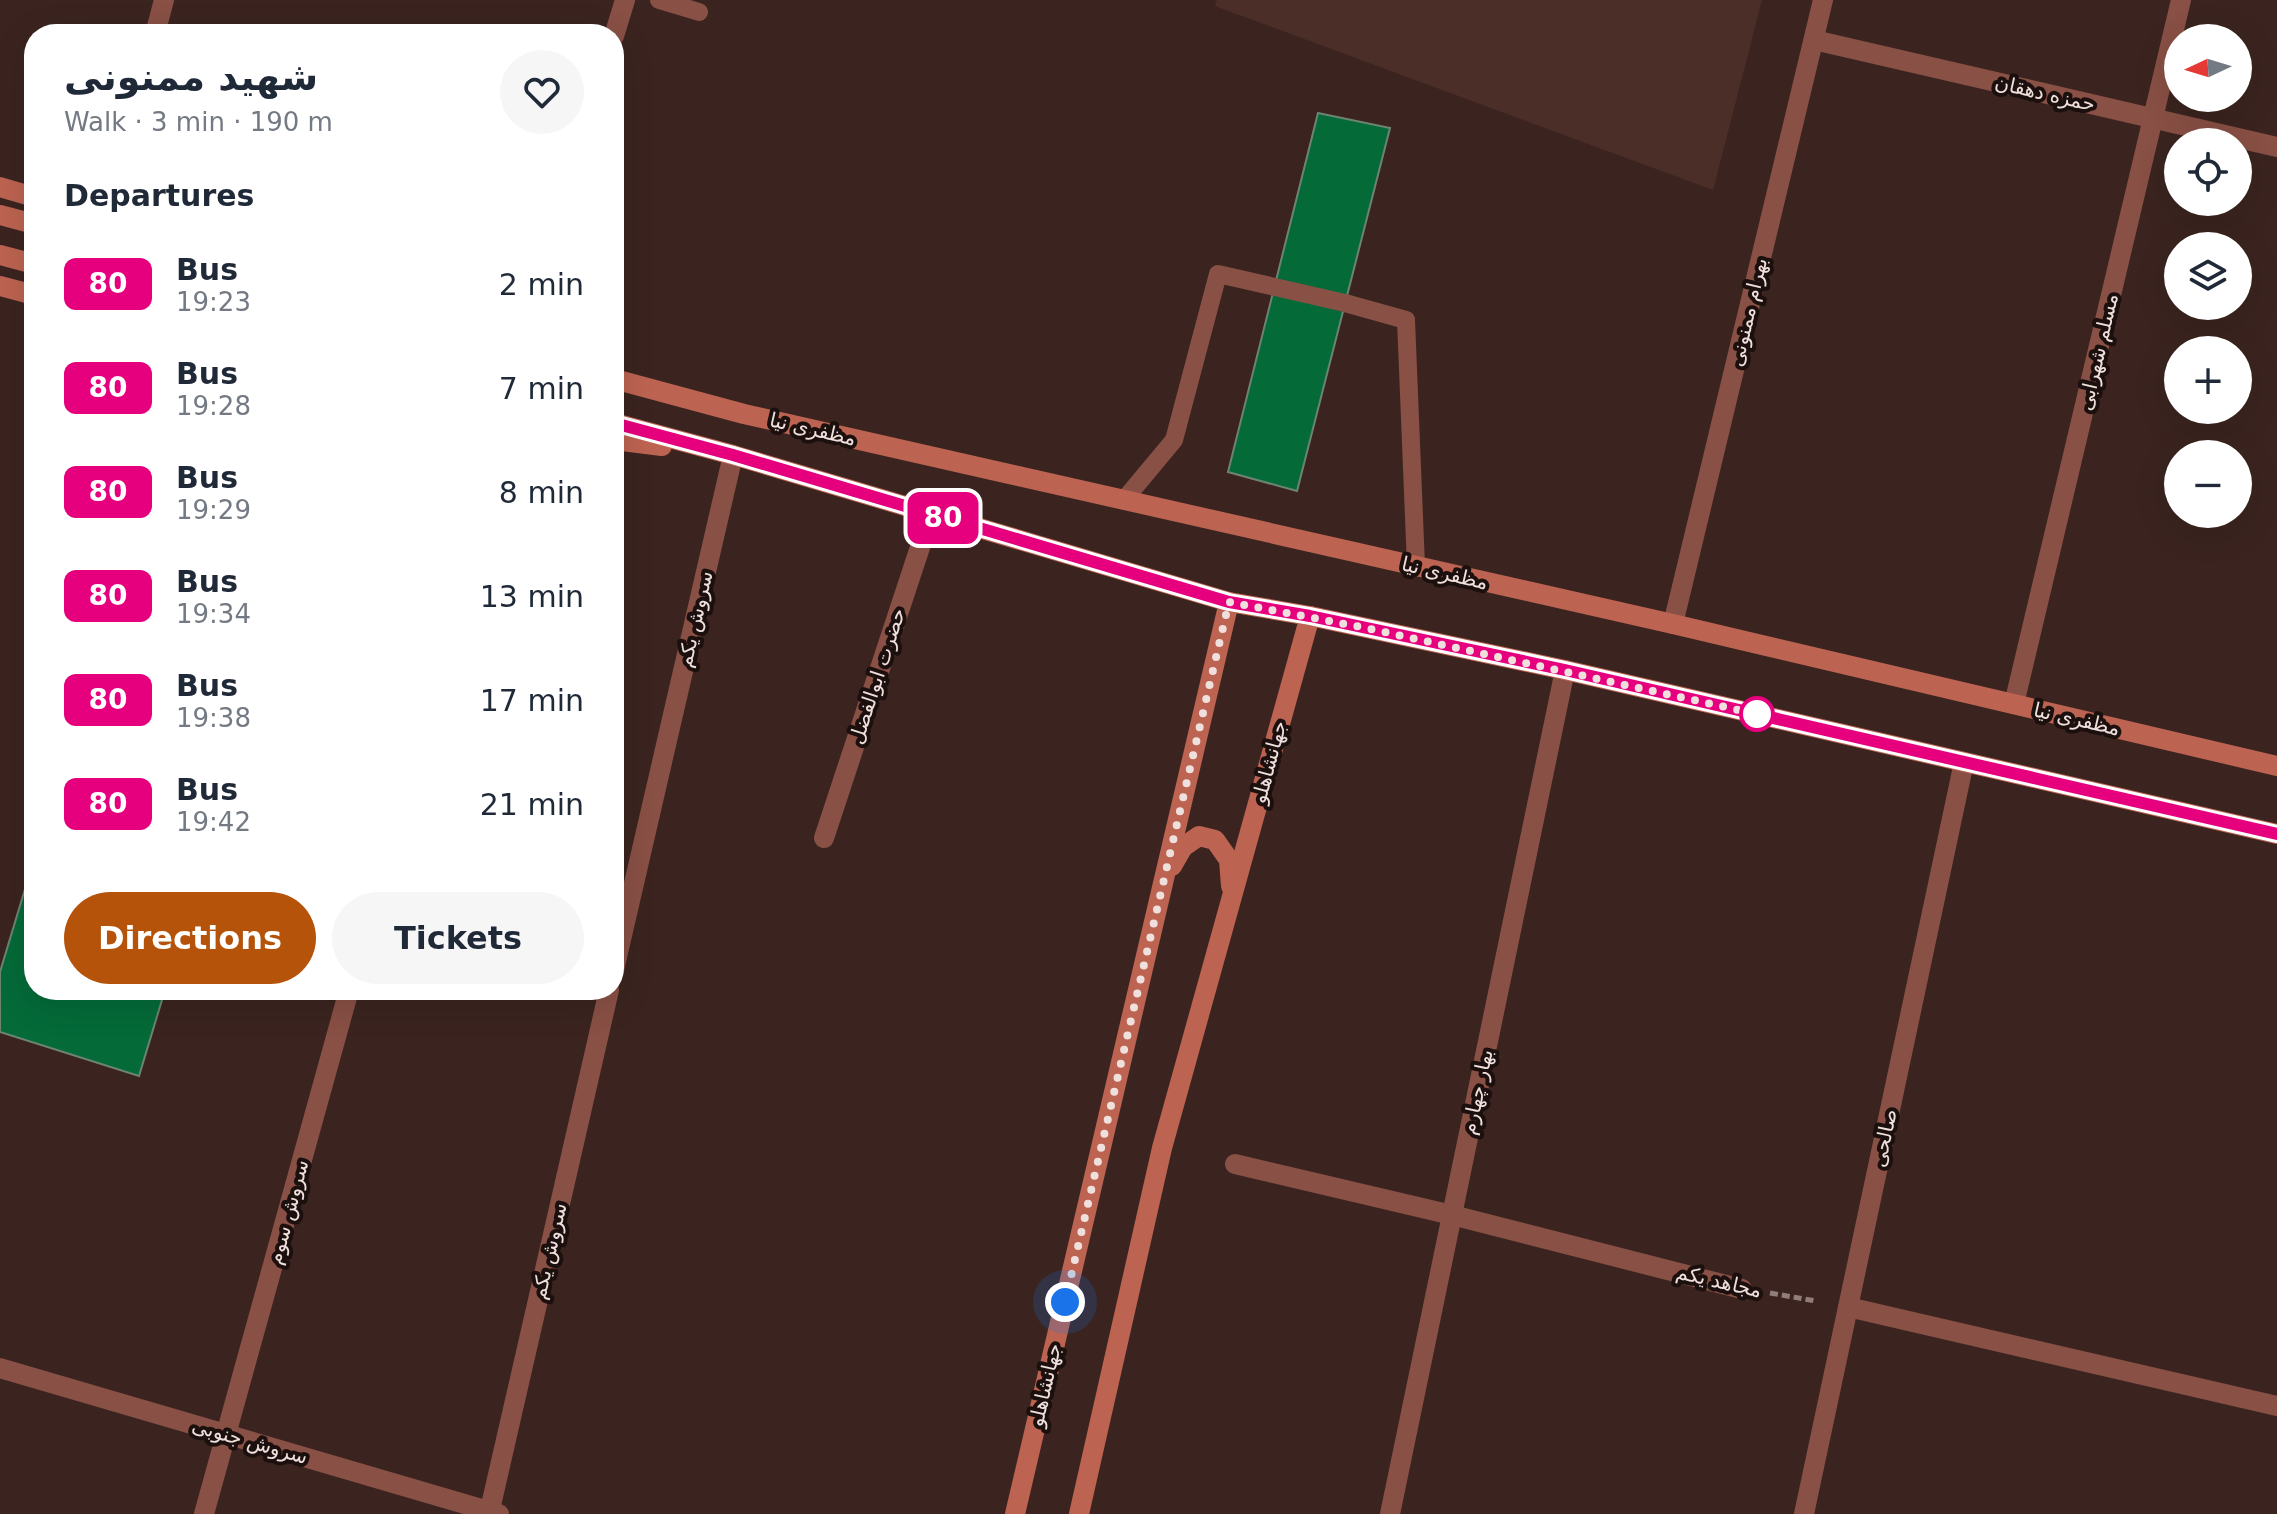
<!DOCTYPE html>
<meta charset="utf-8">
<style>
body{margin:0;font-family:"DejaVu Sans",Cairo,sans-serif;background:#f6f6f7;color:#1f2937;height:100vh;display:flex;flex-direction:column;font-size:30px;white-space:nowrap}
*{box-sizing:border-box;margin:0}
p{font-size:26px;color:#747a83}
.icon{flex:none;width:44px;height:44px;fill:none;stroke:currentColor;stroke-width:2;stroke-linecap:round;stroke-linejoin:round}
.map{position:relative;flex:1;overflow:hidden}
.sheet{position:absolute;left:24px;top:24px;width:600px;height:976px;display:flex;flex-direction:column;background:#fff;border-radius:32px;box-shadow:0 8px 32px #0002}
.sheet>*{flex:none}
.badge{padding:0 16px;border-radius:12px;font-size:28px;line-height:52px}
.needle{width:52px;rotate:266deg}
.fabs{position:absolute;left:2164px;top:24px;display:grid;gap:16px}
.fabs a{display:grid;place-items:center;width:88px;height:88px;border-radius:50%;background:#fff;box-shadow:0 8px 32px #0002;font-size:40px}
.you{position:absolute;width:40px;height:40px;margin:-20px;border:6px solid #fff;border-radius:50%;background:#1a73e8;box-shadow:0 0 0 12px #1a73e833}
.map>.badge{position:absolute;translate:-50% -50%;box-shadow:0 0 0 4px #fff}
h2{padding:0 40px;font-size:30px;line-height:72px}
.round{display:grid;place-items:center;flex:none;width:84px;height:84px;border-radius:42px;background:#f6f6f7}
.head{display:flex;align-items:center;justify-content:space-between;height:136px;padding:0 40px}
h1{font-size:38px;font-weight:700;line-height:60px}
.cta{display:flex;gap:16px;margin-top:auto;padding:16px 40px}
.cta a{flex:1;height:92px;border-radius:48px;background:#b45309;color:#fff;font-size:32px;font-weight:700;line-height:92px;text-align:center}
.cta a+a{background:#f6f6f7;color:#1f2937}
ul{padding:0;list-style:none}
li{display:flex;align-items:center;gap:24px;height:104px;padding:0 40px}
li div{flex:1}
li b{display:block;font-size:30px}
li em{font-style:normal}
li .badge{min-width:88px;font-weight:700;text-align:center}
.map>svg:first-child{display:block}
</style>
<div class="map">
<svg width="2277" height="1514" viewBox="0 0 2277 1514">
<rect width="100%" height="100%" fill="#3b241f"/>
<polygon fill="#4c2e29" points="1217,0 1762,0 1713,190 1215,6"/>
<g fill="#046a38" stroke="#6d8473" stroke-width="2">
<polygon points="1318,113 1390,128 1297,491 1228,472"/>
<polygon points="25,889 34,892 34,990 165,990 139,1076 0,1032 0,972"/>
</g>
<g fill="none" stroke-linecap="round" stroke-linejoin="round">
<polyline stroke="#917e7a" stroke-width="5" stroke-dasharray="8 4" stroke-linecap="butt" points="1770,1293 1816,1301"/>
<g stroke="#895045" stroke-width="18">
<polyline points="659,0 699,12"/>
<polyline points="1124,500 1174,440 1218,274 1345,303 1406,320 1416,566"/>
</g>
<g stroke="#895045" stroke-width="20">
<polyline points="155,34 164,0"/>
<polyline points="614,36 625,0"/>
<polyline points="1814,40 2277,147"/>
<polyline points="1673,624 1823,0"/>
<polyline points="2014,704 2181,0"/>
<polyline points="824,838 931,514"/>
<polyline points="614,970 733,455"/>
<polyline points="1235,1164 1452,1215 1742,1289"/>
<polyline points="1848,1307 2277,1406"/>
<polyline points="0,1368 499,1514"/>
<polyline points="204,1514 349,990"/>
<polyline points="489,1514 609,990"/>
<polyline points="1390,1514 1565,670"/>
<polyline points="1804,1514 1964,762"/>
</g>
<g stroke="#bd6351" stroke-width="20">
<polyline points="0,187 34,197"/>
<polyline points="0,215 34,224"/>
<polyline points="0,255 34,264"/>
<polyline points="0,286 34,295"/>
<polyline points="614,379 744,414 1673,624 2277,766"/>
<polyline points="614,423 733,455 1229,602 1310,616 1565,670 2277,834"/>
<polyline points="614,440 662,446"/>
<polyline points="1172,866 1183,847 1199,836 1215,840 1229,860 1231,886"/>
<polyline points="1015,1514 1229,602"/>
<polyline points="1079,1514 1162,1148 1310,616"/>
</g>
</g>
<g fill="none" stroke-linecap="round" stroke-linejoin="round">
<defs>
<polyline id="line" points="614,423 733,455 1229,602 1310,616 1565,670 2277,834"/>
</defs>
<use href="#line" stroke="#fff" stroke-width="18"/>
<use href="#line" stroke="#e6007e" stroke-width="12"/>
<polyline stroke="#f0e0dd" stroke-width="8" stroke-dasharray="0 14.4" points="1065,1302 1229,602 1366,628 1757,714"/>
</g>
<circle fill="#fff" stroke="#e6007e" stroke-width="4" cx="1757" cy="714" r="16"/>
<g text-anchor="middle" stroke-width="8" stroke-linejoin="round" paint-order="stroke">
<g font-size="20" fill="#f0e0dd" stroke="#1b100e">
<text transform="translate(2045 93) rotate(13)" y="7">حمزه دهقان</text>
<text transform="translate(1748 312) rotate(-77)" y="7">بهرام ممنونی</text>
<text transform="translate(2098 352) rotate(-77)" y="7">مسلم شهرابی</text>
<text transform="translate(813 429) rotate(13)" y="7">مظفری نیا</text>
<text transform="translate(1445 573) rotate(13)" y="7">مظفری نیا</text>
<text transform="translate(695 619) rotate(-77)" y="7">سروش یکم</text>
<text transform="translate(877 676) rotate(-72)" y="7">حضرت ابوالفضل</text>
<text transform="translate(2077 719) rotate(13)" y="7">مظفری نیا</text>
<text transform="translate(1269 762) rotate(-75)" y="7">جهانشاهلو</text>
<text transform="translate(1477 1092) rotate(-78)" y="7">بهار چهارم</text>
<text transform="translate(1884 1138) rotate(-78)" y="7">صالحی</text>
<text transform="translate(288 1212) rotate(-75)" y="7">سروش سوم</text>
<text transform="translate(549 1251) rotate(-77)" y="7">سروش یکم</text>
<text transform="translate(1719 1281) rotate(13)" y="7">مجاهد یکم</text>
<text transform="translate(1045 1385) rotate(-77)" y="7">جهانشاهلو</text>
<text transform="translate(250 1441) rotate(16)" y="7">سروش جنوبی</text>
</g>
</g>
</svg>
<div class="fabs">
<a><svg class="needle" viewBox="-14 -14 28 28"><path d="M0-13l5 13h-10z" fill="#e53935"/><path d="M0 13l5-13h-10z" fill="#747a83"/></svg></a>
<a><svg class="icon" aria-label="locate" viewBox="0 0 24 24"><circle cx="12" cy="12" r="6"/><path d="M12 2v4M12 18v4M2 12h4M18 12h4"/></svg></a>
<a><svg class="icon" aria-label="layers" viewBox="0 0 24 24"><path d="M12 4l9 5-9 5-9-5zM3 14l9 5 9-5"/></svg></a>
<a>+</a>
<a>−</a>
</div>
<div class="you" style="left:1065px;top:1302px"></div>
<b class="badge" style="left:943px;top:518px;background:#e6007e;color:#fff">80</b>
<section class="sheet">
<div class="head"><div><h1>شهید ممنونی</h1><p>Walk · 3 min · 190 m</p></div><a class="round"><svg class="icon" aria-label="heart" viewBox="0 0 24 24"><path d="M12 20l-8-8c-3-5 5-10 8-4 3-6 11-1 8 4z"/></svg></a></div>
<h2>Departures</h2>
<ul>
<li><span class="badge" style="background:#e6007e;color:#fff">80</span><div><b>Bus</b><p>19:23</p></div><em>2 min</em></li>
<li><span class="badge" style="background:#e6007e;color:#fff">80</span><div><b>Bus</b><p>19:28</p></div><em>7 min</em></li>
<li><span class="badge" style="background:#e6007e;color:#fff">80</span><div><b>Bus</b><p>19:29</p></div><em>8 min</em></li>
<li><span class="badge" style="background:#e6007e;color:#fff">80</span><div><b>Bus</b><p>19:34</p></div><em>13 min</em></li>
<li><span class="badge" style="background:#e6007e;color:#fff">80</span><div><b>Bus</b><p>19:38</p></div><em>17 min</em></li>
<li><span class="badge" style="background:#e6007e;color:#fff">80</span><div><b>Bus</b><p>19:42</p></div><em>21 min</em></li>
</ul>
<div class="cta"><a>Directions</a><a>Tickets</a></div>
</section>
</div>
